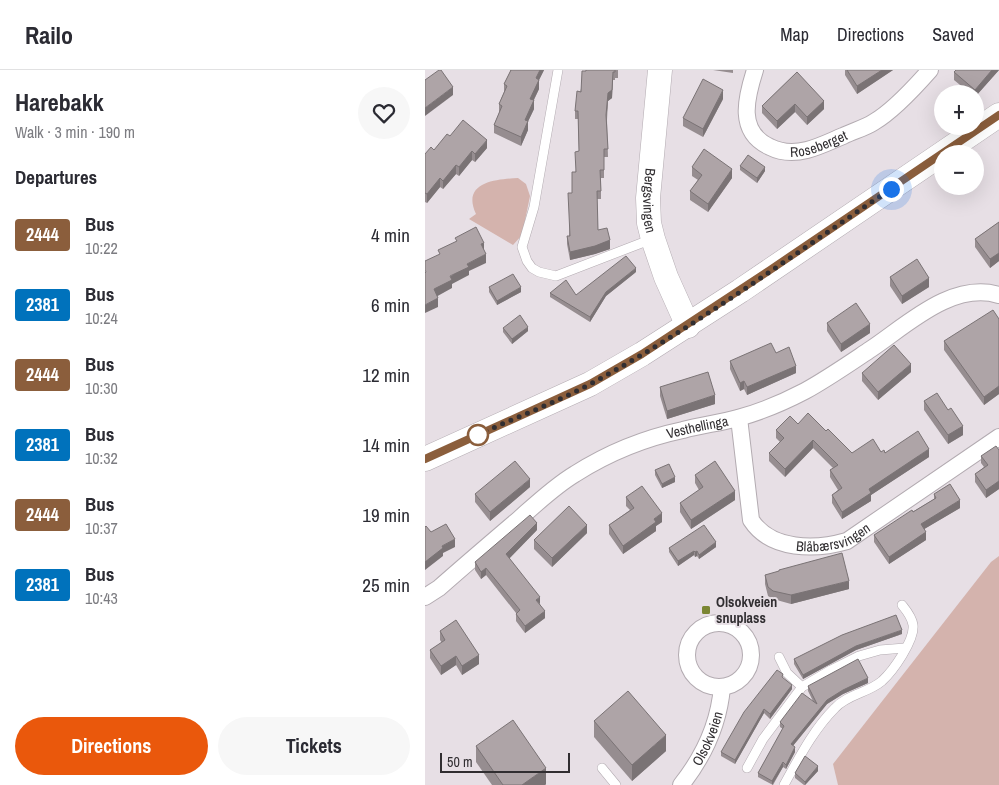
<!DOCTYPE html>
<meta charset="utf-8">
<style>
body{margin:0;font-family:"Archivo Narrow",sans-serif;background:#f7f7f7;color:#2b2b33;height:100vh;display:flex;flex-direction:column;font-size:19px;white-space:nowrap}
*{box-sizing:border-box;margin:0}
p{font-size:16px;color:#7c7c81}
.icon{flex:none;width:28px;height:28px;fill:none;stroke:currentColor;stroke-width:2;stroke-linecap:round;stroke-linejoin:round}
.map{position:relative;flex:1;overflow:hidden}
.panel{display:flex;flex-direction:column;background:#fff;width:425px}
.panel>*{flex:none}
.badge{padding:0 10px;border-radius:4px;font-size:18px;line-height:32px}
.controls{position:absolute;left:509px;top:15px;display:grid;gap:10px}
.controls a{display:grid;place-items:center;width:50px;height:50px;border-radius:50%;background:#fff;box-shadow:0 5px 20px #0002;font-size:25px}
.scale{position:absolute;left:15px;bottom:12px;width:130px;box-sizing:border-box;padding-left:5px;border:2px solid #312e31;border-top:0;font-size:14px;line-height:18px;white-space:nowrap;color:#312e31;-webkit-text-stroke:4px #e7dfe5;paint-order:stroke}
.you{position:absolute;width:25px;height:25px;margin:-12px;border:4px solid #fff;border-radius:50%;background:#1a73e8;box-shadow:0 0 0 8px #1a73e833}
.map>.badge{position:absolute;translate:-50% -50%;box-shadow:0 0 0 2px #fff}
h2{padding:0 15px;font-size:19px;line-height:45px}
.round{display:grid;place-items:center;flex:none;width:52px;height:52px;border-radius:26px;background:#f7f7f7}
.overview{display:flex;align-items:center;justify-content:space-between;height:85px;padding:0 15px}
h1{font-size:24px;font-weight:700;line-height:38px}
.button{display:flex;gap:10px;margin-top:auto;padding:10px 15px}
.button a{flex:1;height:58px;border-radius:30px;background:#ea580c;color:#fff;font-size:20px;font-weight:700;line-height:58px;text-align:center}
.button a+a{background:#f7f7f7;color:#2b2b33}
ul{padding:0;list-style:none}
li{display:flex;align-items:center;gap:15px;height:70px;padding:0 15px}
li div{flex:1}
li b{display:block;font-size:19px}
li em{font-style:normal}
li .badge{min-width:55px;font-weight:700;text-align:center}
header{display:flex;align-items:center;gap:30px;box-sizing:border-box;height:70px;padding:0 25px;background:#fff;border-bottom:1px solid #e1e1e2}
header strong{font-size:24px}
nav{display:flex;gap:28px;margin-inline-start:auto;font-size:18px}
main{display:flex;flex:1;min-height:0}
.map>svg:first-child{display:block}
</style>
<header>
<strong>Railo</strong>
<nav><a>Map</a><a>Directions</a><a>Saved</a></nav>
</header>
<main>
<section class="panel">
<div class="overview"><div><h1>Harebakk</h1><p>Walk · 3 min · 190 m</p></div><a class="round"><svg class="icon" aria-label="heart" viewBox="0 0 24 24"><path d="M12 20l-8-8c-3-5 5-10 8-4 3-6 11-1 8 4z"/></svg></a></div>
<h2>Departures</h2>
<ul>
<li><span class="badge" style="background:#8b5e3c;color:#fff">2444</span><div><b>Bus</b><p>10:22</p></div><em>4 min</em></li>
<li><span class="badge" style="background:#0072bc;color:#fff">2381</span><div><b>Bus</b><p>10:24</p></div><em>6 min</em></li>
<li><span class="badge" style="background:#8b5e3c;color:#fff">2444</span><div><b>Bus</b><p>10:30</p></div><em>12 min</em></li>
<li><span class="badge" style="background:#0072bc;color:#fff">2381</span><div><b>Bus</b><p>10:32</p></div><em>14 min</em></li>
<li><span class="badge" style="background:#8b5e3c;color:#fff">2444</span><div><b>Bus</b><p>10:37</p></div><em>19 min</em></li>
<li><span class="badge" style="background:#0072bc;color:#fff">2381</span><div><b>Bus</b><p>10:43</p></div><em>25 min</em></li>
</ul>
<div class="button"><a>Directions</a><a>Tickets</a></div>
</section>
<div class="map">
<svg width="574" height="715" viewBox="0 0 574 715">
<rect width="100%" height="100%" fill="#e7dfe5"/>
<g fill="#d4b3ad">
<path d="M 93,108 L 101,114 L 105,126 L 97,165 L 88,175 L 44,149 L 51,144 C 36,112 71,109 93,108 Z"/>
<polygon points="574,486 574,715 413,715 408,694 566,492"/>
</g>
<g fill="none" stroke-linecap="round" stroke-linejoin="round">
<defs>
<g id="lane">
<polyline points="133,0 109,137 97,177 102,191 107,198 114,202 131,206 227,169"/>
<polyline points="354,587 362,603 377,617"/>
<polyline points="177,698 191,715"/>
<polyline points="322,698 338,669 377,617 406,600 434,586 455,580 480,578"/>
<path d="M 359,715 C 374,688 388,660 410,638 C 423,624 443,623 457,611 C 468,601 490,570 488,555 C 487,547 481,540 477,535"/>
</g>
<g id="street">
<path id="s1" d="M 330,0 C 321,28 312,62 345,77 C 357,83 370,83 382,80 C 394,77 406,71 418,66 C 428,61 440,58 449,52 C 468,41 490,17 505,0"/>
<path id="s2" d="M 314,348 L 326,450 C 346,481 391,480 422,471 L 574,367"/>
<path id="s3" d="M 0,527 L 14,518 C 40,495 67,472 94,449 C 112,433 130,416 150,404 C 183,383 220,368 258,360 C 276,355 295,353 313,348 C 335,342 359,332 380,321 C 402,309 425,293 446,279 C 482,255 527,211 574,225"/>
<circle cx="294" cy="585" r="32"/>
<path id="s4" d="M 256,715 C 279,686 294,653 297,617"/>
</g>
<g id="secondary">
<path id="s5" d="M 235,0 L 223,128 L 224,153 L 228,169 L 241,207 L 263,256"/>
<polyline points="0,389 165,314 217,284 315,221 574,45"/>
</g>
</defs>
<use href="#lane" stroke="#b3abb1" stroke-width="10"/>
<use href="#street" stroke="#b3abb1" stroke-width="18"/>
<use href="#secondary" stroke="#b3abb1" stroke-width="25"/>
<use href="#lane" stroke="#fff" stroke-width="9"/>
<use href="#street" stroke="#fff" stroke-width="16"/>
<use href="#secondary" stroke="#fff" stroke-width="24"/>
</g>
<g fill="#968d90">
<polygon points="85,0 119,0 114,10 114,19 109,30 109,39 103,51 103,60 96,76 69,63 69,55 74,43 74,34 79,22 79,14 85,2"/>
<polygon points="161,0 193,0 193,8 190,8 190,10 188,10 187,28 183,31 182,50 183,87 179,87 179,108 176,108 176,129 172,129 173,160 185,179 170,184 145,190 142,174 142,166 144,166 147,123 154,81 153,49 150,49 150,41"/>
<polygon points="288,0 308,0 308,3"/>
<polygon points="420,0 468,0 432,24 420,5"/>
<polygon points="574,0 550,27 550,24 546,24 529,10 529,2"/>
<polygon points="372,2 399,39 382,55 370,42 352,59 337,43 337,36"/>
<polygon points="298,29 278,67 258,56 258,48"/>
<polygon points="25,66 62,78 50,92 47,90 34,106 31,104 18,119 15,117 2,133 0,132 0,84 9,80"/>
<polygon points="315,96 340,101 332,113 315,100"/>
<polygon points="267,97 307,108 283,142 265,130 265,121 273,110 267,106"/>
<polygon points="574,152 574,191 565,198 550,177 550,169"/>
<polygon points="211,202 181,226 165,252 125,227 125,223 151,225"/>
<polygon points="465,207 504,217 477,234 465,216"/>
<polygon points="64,217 96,222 72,235 64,222"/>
<polygon points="574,249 574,324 559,335 519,280 519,271"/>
<polygon points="402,253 445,263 416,282 402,261"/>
<polygon points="78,258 103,261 87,274 78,262"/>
<polygon points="351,283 371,303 322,325 319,319 315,321 305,299 305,291"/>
<polygon points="486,302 453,330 437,311 437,303"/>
<polygon points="235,317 290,334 242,349 235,326"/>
<polygon points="499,331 523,340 538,365 523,374 499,340"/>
<polygon points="373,354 401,361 427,383 456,382 504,387 446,425 446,431 417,449 407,433 407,425 413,420 405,407 405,400 408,398 388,378 360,407 344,391 344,383 355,372 351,368 351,360"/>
<polygon points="574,380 574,419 561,428 550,412 550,404 559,397 556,393 556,386"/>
<polygon points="230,400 250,412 237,418 230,405"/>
<polygon points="270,405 310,430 266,459 255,442 255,433 274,420 270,413"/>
<polygon points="105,417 65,451 50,432 50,424"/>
<polygon points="509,424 535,438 499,459 501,470 464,494 449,472 449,465 509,429"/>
<polygon points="201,427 237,452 231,456 231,461 198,484 184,464 184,455 205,440 201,436"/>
<polygon points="112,460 84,488 115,534 120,548 100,563 91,551 91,543 61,505 56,509 50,500 50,492"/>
<polygon points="162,463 127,497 109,479 109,470"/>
<polygon points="291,477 274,489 272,486 270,487 269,485 253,496 244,482 244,478"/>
<polygon points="354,500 424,519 366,534 348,529 343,526 340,514 340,505 354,502"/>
<polygon points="15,561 54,594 37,605 31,595 16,605 5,588 5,580 17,573 15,570"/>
<polygon points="477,564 431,580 378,609 369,594 369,589"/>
<polygon points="358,608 367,619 345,649 339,643 310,694 296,686 296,682"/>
<polygon points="443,613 418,624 402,634 368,676 370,682 361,699 358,697 348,715 333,707 333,703 358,659 355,657 355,652 388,631 383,621 383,616"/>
<polygon points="169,651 241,681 207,711 169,667"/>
<polygon points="51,676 121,714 120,715 67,715 51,692"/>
<polygon points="393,701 380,715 379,715 370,708 370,703"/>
</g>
<g fill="#7a7375">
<polygon points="115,0 119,0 111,16 114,10 114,19 105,37 105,29 111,8"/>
<polygon points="457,0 468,0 432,24 432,16"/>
<polygon points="567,0 574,0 550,27 550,20"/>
<polygon points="188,2 187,28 183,31 181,53 183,23"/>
<polygon points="28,17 28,25 0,46 0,38"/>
<polygon points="298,20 298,29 278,67 278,59"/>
<polygon points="109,30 109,39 100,58 100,50"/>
<polygon points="399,31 399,39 382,55 382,47"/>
<polygon points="370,34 370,42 352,59 352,51"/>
<polygon points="103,51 103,60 96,76 96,67"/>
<polygon points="62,70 62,78 50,92 50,84"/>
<polygon points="47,81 47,90 34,106 34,97"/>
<polygon points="31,95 31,104 18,119 18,111"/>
<polygon points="340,97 340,101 332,113 332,108"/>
<polygon points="307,99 307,108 283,142 283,134"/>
<polygon points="15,108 15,117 2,133 2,124"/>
<polygon points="185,170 185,179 170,184 145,190 145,182"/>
<polygon points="59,173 59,181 56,174"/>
<polygon points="574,183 574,191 565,198 565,189"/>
<polygon points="61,184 61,193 44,201 44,205 27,214 27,218 9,228 9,219 42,194"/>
<polygon points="211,198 211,202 181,226 165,252 165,247 181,222"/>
<polygon points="504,208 504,217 477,234 477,226"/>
<polygon points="96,217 96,222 72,235 72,231"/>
<polygon points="13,228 13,237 0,243 0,235"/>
<polygon points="445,254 445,263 416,282 416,274"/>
<polygon points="103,257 103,261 87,274 87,269"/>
<polygon points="486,294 486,302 453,330 453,322"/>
<polygon points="371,296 371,303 322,325 322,317"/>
<polygon points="319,311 319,319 315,321 315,313"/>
<polygon points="574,316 574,324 559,335 559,327"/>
<polygon points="290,325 290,334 242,349 242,341"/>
<polygon points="538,356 538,365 523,374 523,365"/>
<polygon points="388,370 388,378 360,407 360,399"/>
<polygon points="504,379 504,387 446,425 446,431 417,449 417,442 444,419"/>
<polygon points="250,407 250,412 237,418 237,414"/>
<polygon points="105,409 105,417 65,451 65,442"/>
<polygon points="574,411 574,419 561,428 561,420"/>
<polygon points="310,421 310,430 266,459 266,450"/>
<polygon points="535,430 535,438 496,461 496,454"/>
<polygon points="237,443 237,452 231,456 231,461 198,484 198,476 229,449"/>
<polygon points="112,453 112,460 81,492 81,484"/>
<polygon points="162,455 162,463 127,497 127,488"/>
<polygon points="501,462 501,470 464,494 464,487"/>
<polygon points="30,469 30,477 18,483 18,486 0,500 0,492 17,476"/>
<polygon points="291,472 291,477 274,489 274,485"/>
<polygon points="269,481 269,485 253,496 253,491"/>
<polygon points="272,481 272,486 270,487 270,482"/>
<polygon points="61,498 61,505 56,509 56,502"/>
<polygon points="424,511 424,519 366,534 366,525"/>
<polygon points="115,527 115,534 111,530"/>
<polygon points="120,541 120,548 100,563 100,556"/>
<polygon points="477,560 477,564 431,580 378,609 378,605 431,576"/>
<polygon points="54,585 54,594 37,605 37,596"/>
<polygon points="31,586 31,595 16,605 16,596"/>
<polygon points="443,608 443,613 418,624 402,634 366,678 366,674 402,630 418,620"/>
<polygon points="367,615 367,619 345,649 345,644"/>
<polygon points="339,639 339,643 310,694 310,690"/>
<polygon points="241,665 241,681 207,711 207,695"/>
<polygon points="370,677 370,682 361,699 361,695"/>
<polygon points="358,692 358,697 347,715 347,711"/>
<polygon points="393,696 393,701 380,715 380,712"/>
<polygon points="121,698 121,714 120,715 97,715"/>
</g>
<g fill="#aea4a7" stroke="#7a7375">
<polygon points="14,0 16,0 28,17 0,38 0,10"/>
<polygon points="86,0 115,0 111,8 114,10 105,29 109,30 100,50 103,51 96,67 69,55 77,36 74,34 82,16 79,14"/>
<polygon points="161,0 190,0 190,2 188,2 187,20 183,23 181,45 183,79 179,79 179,100 175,100 176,121 172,121 173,160 182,158 185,170 170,176 145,182 142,166 145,166 143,123 147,123 147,102 151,102 150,82 154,81 153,41 150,41 152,21 156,22 157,1 161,1"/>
<polygon points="422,0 457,0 432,16"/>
<polygon points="531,0 567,0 550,20 529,2"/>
<polygon points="372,2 399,31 382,47 370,34 352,51 337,36"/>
<polygon points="278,9 298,20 278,59 258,48"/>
<polygon points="38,50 62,70 50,84 47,81 34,97 31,95 18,111 15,108 2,124 0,123 0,84 6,77 9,80 22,64 25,66"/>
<polygon points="279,79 307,99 283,134 265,121 277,105 267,97"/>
<polygon points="323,85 340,97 332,108 315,96"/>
<polygon points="574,152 574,183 565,189 550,169"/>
<polygon points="51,157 59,173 56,174 61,184 42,194 44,197 25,206 27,210 9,219 13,228 0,235 0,203 1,202 0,200 0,191 15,184 13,180 32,171 30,168"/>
<polygon points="201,186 211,198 181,222 165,247 125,223 141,210 151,225"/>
<polygon points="492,189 504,208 477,226 465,207"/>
<polygon points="88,204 96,217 72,231 64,217"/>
<polygon points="431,233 445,254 416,274 402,253"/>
<polygon points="568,240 574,249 574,316 559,327 519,271"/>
<polygon points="95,245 103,257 87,269 78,258"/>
<polygon points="346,273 351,283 364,277 371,296 322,317 319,311 315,313 305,291"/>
<polygon points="469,275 486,294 453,322 437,303"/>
<polygon points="283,302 290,325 242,341 235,317"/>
<polygon points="512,323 523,340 526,338 538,356 523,365 499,331"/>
<polygon points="383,343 401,361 403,359 427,383 448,369 456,382 459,380 460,383 493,361 504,379 444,419 446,423 417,442 407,425 417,418 405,400 413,395 388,370 360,399 344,383 359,368 351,360 365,346 373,354"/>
<polygon points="571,376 574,380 574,411 561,420 550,404 563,395 556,386"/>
<polygon points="90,391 105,409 65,442 50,424"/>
<polygon points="290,391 310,421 266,450 255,433 278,417 270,405"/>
<polygon points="244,394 250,407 237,414 230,400"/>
<polygon points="525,414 535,430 496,454 501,462 464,487 449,465 487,440 488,442 511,428 509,424"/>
<polygon points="217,416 237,443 229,449 231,452 198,476 184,455 209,438 201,427"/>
<polygon points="144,436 162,455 127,488 109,470"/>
<polygon points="105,445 112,453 81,484 115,527 111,530 120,541 100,556 91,544 95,540 61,498 56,502 50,492"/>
<polygon points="21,454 30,469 17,476 18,478 0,492 0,457 1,456 6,462"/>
<polygon points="279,455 291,472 274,485 272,481 270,482 269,481 253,491 244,478"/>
<polygon points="417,483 424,511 366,525 348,521 343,517 340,505 354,501 354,500"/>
<polygon points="471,545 477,560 431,576 378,605 369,589 417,565"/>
<polygon points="31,550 54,585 37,596 31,586 16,596 5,580 20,570 15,561"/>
<polygon points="433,589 443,608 418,620 402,630 366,674 370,677 361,695 358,692 347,711 333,703 359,656 355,652 377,623 392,634 383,616"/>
<polygon points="352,600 358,604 357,607 367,615 345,644 339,639 310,690 296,682 319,642"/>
<polygon points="203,621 241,665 207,695 169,651"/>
<polygon points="88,650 121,698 97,715 78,715 51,676"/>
<polygon points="380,686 393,696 380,712 370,703"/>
</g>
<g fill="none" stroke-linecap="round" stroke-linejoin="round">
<defs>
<polyline id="line" points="0,389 165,314 217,284 345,200 574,45"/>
</defs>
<use href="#line" stroke="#fff" stroke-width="11"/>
<use href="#line" stroke="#8b5e3c" stroke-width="8"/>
<path stroke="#312e31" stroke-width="5" stroke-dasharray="0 9" d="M 53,365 C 91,347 130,333 167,313 C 271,257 367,185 466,119"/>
</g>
<circle fill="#fff" stroke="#8b5e3c" stroke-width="2.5" cx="53" cy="365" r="10"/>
<rect fill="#7b8633" stroke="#e7dfe5" stroke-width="2" x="276" y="535" width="10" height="10" rx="2.5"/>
<g text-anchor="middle" stroke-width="4" stroke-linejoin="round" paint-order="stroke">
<g font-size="14" fill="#312e31" stroke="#e7dfe5">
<text dy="5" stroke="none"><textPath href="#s1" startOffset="138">Roseberget</textPath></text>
<text dy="5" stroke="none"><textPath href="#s5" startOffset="131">Bergsvingen</textPath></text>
<text dy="5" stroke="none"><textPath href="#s3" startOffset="326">Vesthellinga</textPath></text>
<text dy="5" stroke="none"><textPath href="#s2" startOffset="195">Blåbærsvingen</textPath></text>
<text dy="5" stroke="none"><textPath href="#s4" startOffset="54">Olsokveien</textPath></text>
</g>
<g font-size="14" font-weight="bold" fill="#312e31" stroke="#e7dfe5" text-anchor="start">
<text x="291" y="537">Olsokveien<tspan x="291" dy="16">snuplass</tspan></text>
</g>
</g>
</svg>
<div class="controls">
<a>+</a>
<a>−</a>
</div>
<div class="scale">50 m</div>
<div class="you" style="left:466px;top:119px"></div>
</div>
</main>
